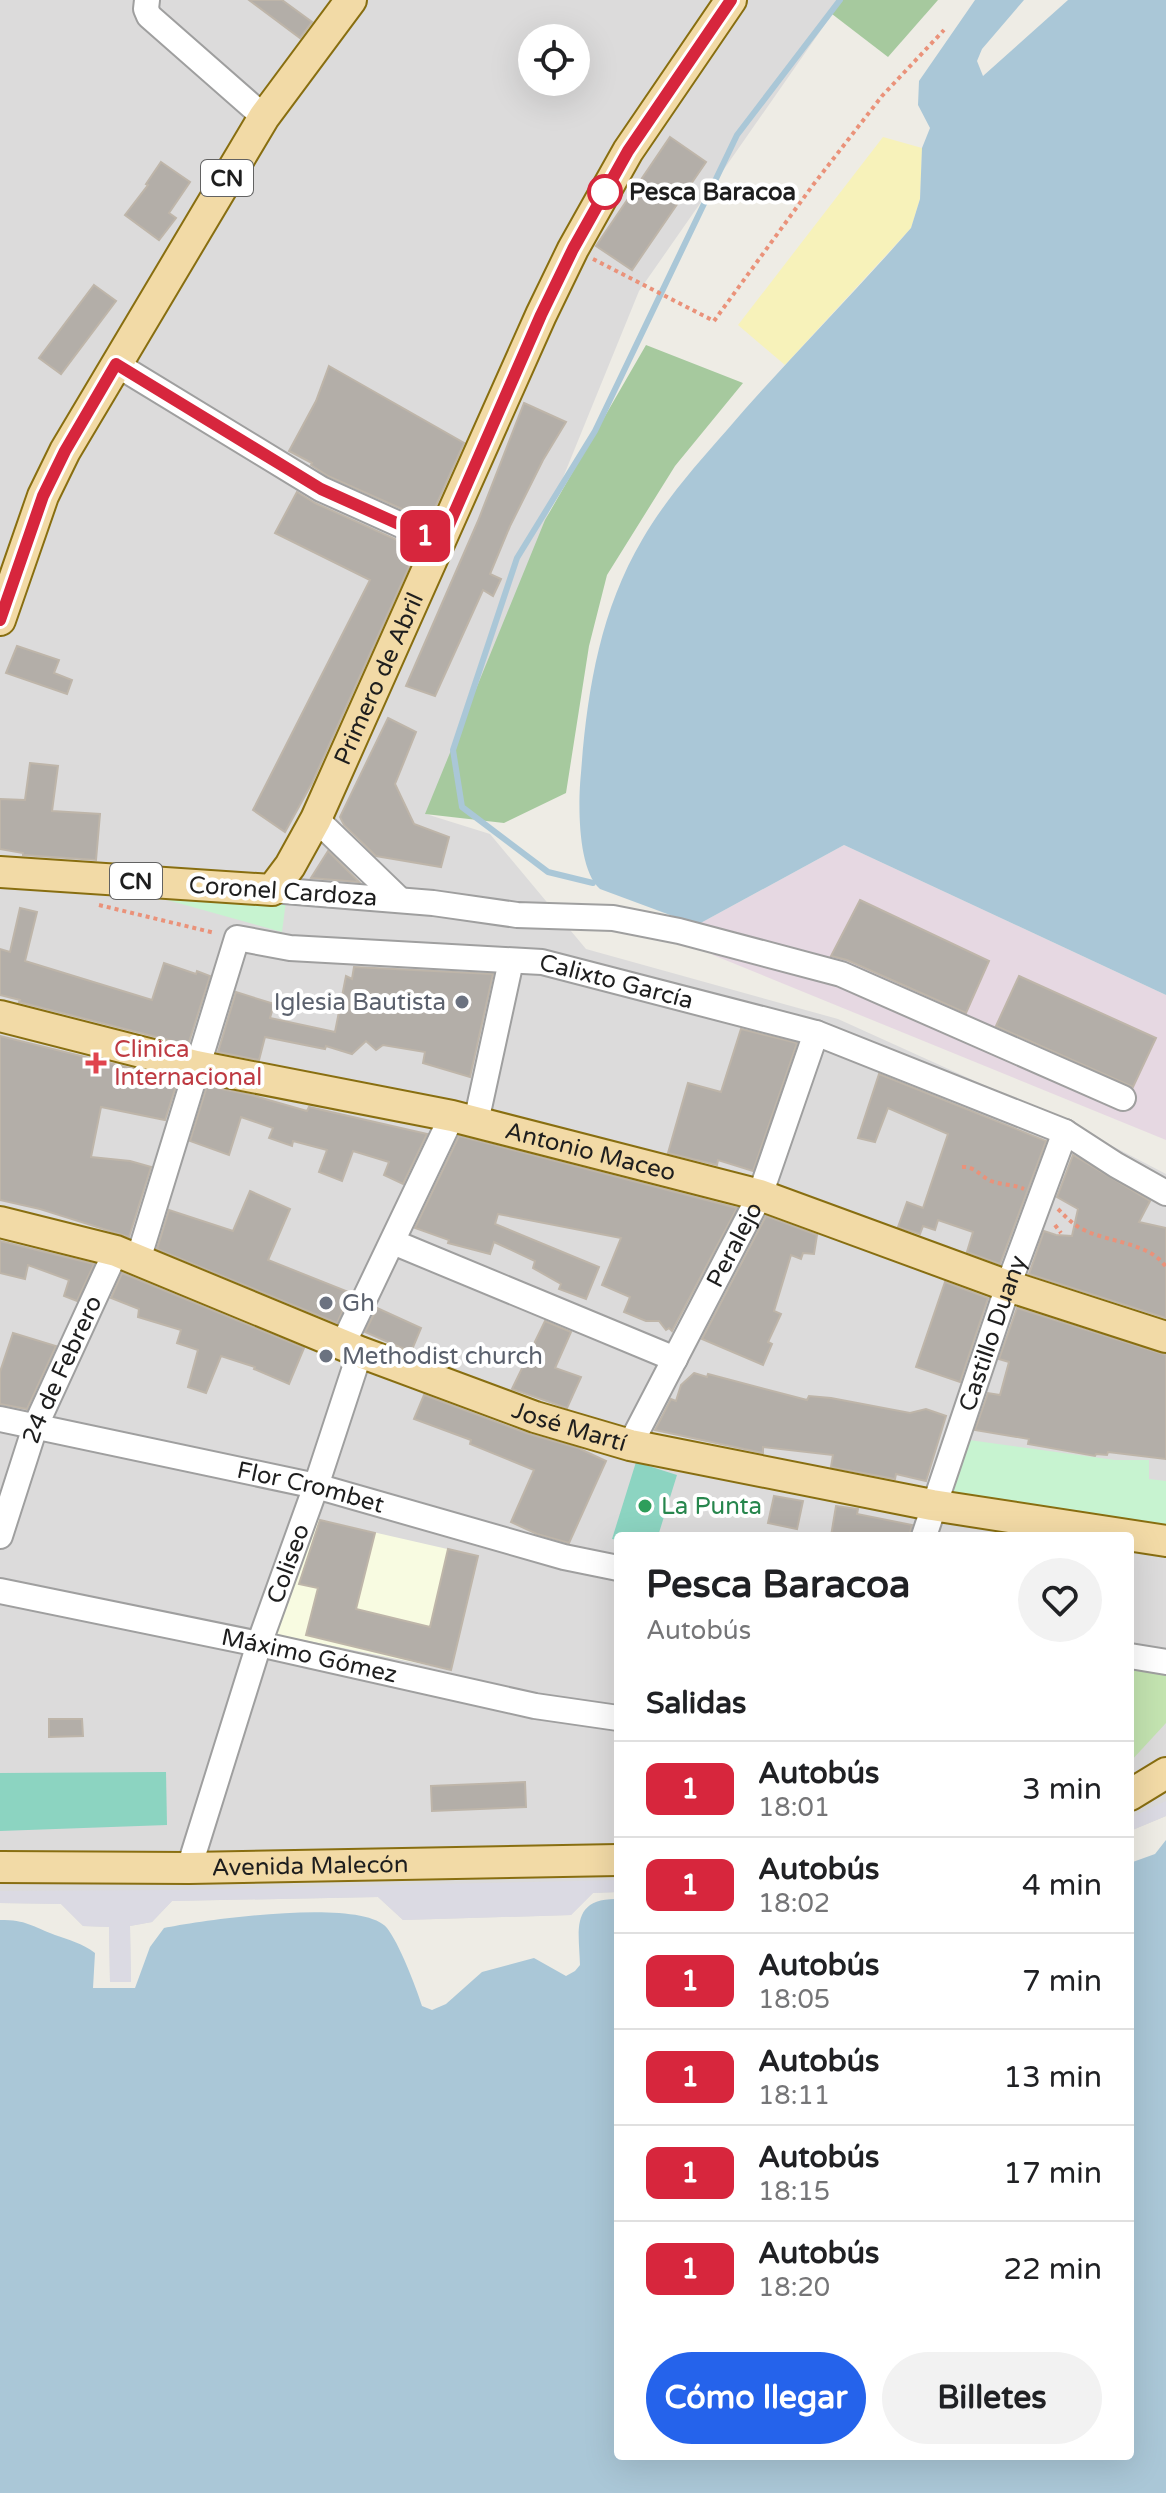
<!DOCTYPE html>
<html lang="es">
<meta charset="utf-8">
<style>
body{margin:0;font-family:"Varela Round",sans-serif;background:#f2f2f2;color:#202124;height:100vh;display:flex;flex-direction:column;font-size:30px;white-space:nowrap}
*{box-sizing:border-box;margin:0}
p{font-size:26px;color:#757577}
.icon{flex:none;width:44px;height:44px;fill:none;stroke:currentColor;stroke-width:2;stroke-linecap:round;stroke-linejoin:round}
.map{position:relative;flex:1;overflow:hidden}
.panel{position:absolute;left:614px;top:1532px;width:520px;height:928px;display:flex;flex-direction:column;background:#fff;border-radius:8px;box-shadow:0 8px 32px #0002}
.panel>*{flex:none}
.badge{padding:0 16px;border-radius:12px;font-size:28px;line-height:52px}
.controls{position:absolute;left:518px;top:24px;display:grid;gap:16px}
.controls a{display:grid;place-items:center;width:72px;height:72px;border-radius:50%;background:#fff;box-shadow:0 8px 32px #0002;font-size:40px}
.map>.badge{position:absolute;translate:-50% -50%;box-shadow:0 0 0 4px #fff}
h2{padding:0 32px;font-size:30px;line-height:72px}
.round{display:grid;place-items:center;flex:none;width:84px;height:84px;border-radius:42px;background:#f2f2f2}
.summary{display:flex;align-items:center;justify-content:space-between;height:136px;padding:0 32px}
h1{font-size:38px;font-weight:700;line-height:60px}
.action{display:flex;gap:16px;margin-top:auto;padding:16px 32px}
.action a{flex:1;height:92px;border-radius:48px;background:#2563eb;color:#fff;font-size:32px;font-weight:700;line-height:92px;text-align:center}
.action a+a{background:#f2f2f2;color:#202124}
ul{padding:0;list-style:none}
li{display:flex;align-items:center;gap:24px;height:96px;padding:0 32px;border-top:2px solid #e0e0e0}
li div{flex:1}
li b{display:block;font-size:30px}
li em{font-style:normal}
li .badge{min-width:88px;font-weight:700;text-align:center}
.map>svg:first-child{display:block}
</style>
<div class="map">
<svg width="1166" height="2493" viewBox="0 0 1166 2493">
<rect width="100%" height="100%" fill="#eeece5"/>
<path fill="#dcdbdb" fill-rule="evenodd" d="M 0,0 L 842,0 L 639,291 L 426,814 L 490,834 L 586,949 L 838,1019 L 1072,1125 L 1166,1174 L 1166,1816 L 1130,1831 L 1130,1536 L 618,1536 L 618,1892 L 593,1893 L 571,1915 L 403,1920 L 378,1897 L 172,1901 L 152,1922 L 130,1926 L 131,1982 L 110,1982 L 109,1927 L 83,1926 L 61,1904 L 0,1903 ZM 532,38 L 576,38 L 576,82 L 532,82 Z"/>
<polygon fill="#e6d8e2" points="844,845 1166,995 1166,1140 713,955 697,925"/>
<polygon fill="#f8fbe1" points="316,1519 478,1556 451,1670 274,1634"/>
<polygon fill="#c3e3b0" points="1130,1666 1166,1674 1166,1723 1130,1762"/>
<g fill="#a6c99e">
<polygon points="842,0 938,0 888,57 832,14"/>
<polygon points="646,345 743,383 675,466 607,575 589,646 566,793 504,823 425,814 545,520"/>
</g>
<polygon fill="#f7f2ba" points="883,137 922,148 920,199 911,228 785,365 738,325"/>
<g fill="#c7f3d0">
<polygon points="135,891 286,901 282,932"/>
<polygon points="969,1440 1115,1460 1149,1460 1149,1479 1166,1481 1166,1527 949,1494"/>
</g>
<g fill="#8cd4c1">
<polygon points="636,1462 677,1475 658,1536 618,1536 618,1540 612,1539"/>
<polygon points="166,1772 167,1825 0,1831 0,1773"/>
</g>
<g fill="#dbdae3">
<polygon points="1166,1801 1166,1816 1130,1831 1130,1818"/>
<polygon points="618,1880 618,1892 593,1893 571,1915 403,1920 378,1897 172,1901 152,1922 130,1926 131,1982 110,1982 109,1927 83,1926 61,1904 0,1903 0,1891 168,1890"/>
</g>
<g fill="#aac7d7">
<path d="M 975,0 L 1024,0 L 982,49 L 977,61 L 983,76 L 1068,0 L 1166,0 L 1166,995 L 844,845 L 697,925 L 600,889 C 577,869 578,801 581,773 C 587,692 600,611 642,540 C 665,500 697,464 727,430 C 786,361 851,297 911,228 L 920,199 L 922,148 L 930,128 L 918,105 L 919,81 Z"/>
<path d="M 1166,1840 L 1166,2493 L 0,2493 L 0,1920 C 27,1920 31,1926 55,1935 C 69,1940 82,1943 95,1953 L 93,1988 L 135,1988 L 150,1947 L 164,1928 C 203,1920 362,1897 387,1928 C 399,1943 416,1987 422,2006 L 432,2010 L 446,2004 L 482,1972 L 534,1958 L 566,1976 L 575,1971 L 580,1965 C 579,1931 570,1898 618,1899 L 618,2456 L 1130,2456 L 1130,1863 L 1155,1854 Z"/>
</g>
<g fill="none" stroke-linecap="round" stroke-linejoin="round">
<polyline stroke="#aac7d7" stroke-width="6" points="593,883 548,872 462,807 453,750 517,558 595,431 737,135 840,0"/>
</g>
<g fill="#b3aea8" stroke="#beb5a9" stroke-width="2">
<polygon points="249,0 282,0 312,22 300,38"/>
<polygon points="670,137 706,162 632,270 596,246"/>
<polygon points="161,162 190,182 169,213 176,218 159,240 125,215 148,185 146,184"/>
<polygon points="94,285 116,301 61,374 39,358"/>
<polygon points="329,366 464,443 429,521 328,476 311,465 312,463 289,451 316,401"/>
<polygon points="524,403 566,422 543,460 510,526 490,574 501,579 493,596 483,590 435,696 406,686 478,521"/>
<polygon points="297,492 315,503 417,549 312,783 285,832 253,810 370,580 275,533"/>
<polygon points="17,646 59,660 54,673 72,680 67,694 6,673"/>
<polygon points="388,718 416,732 395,784 414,824 449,837 441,867 376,856 344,825 340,817"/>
<polygon points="30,763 58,766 52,811 100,814 96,860 23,855 23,853 0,849 0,799 25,800"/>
<polygon points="328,851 359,882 311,878"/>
<polygon points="860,900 989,961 966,1013 847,960 831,956"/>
<polygon points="20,908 37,912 25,961 152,1000 164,963 196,974 197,971 210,976 188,1045 19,1002 20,1000 0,995 0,949 10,952"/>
<polygon points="354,967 493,974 470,1077 423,1063 425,1052 383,1045 376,1050 366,1041 352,1054 326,1046 325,1049 265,1037 259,1060 218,1052 236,992 274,1004 270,1018 335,1032 346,976 352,979"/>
<polygon points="1019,976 1156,1038 1133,1087 996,1026"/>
<polygon points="741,1029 797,1043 753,1171 718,1160 717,1165 668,1153 688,1083 721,1092"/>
<polygon points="0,1036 178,1080 165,1120 101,1107 91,1157 130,1161 151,1167 129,1237 40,1209 0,1200"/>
<polygon points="879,1074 1046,1141 1000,1264 967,1252 973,1232 938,1220 935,1230 923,1226 920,1234 898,1227 907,1202 923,1208 948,1134 888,1108 875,1142 858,1138"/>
<polygon points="207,1086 251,1095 307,1111 309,1107 427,1134 403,1184 384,1175 389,1162 353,1151 342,1181 319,1172 327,1150 293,1141 292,1146 269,1138 273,1128 241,1117 229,1155 190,1141"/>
<polygon points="459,1136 737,1208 672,1331 669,1328 666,1330 659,1321 646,1321 624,1312 630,1297 602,1285 621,1238 498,1214 495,1224 599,1267 586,1299 559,1289 561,1284 533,1268 535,1261 494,1242 490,1254 448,1243 449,1240 415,1228"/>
<polygon points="1073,1155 1150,1201 1139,1222 1166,1228 1166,1318 1029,1274 1044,1231 1056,1235 1072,1236 1078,1209 1057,1197"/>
<polygon points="250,1191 290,1209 268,1260 351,1293 337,1323 157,1249 169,1210 233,1231"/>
<polygon points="766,1216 817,1235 814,1254 803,1253 801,1259 791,1255 774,1311 781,1314 768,1342 772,1344 763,1365 702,1339"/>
<polygon points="0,1241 94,1264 77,1301 64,1296 69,1280 28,1265 25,1279 0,1273"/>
<polygon points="122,1273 304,1348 289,1384 254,1369 255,1367 221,1356 206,1393 188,1387 198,1350 177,1343 181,1330 138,1317 139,1309 111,1298"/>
<polygon points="945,1282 988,1298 960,1382 916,1367"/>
<polygon points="377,1308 421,1328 411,1352 365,1332"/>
<polygon points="1017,1308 1166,1355 1166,1459 1108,1452 1107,1455 1096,1454 1095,1456 1028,1444 1029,1439 975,1430 988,1393 1000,1395 1009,1362 999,1359"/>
<polygon points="545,1321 571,1332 555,1368 581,1377 567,1408 512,1389"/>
<polygon points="13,1333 56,1346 27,1409 0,1404 0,1372"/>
<polygon points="694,1373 707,1377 708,1374 807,1400 809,1396 831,1398 910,1413 926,1409 946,1416 926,1481 896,1474 895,1479 831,1467 833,1455 763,1447 763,1453 655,1430 671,1399 676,1401 681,1385"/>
<polygon points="424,1395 529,1434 578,1448 606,1461 569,1543 537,1534 511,1522 534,1470 470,1444 471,1440 414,1419"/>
<polygon points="774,1496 803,1501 797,1529 768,1523"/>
<polygon points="836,1506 858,1509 857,1514 912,1525 909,1536 831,1536"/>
<polygon points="320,1520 375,1533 356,1609 430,1627 448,1549 478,1556 451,1670 306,1635 318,1588 299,1584"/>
<polygon points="49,1719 82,1719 83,1736 49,1737"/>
<polygon points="525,1782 526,1807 432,1811 431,1786"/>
</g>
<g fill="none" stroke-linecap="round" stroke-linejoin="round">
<defs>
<g id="minor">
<polyline points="147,0 146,9 149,16 264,117"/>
<polyline points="116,364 321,489 441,543"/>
<polyline points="316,819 400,900"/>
<polyline points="272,890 433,903 517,915 613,918 679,931 841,974 1123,1098"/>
<polyline points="476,1122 511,961"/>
<polyline points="393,1242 675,1359"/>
<path id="s1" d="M 138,1260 L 237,938 L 290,948 L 542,962 L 816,1033 L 1065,1132 L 1116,1165 L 1166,1193"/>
<polyline points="343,1344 452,1116"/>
<path id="s2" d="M 0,1419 L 316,1486 L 564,1557 L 618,1568"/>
<path id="s3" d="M 630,1445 L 760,1195 L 816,1033"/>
<path id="s4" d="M 0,1536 L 35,1427 L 116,1251"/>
<path id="s5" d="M 924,1536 L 1008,1286 L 1065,1132"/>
<path id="s6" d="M 0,1591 L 259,1644 L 535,1706 L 618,1718"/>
<polyline points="1130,1656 1166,1662"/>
<path id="s7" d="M 189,1868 L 259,1644 L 316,1486 L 360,1352"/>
</g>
<g id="major">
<polyline points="0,620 43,496 65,451 264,117 351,0"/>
<path id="s8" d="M 0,872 L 272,890 L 290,866 L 316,819 L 541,315 L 573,249 L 628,151 L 731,0"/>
<path id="s9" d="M 0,1016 L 196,1066 L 452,1116 L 760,1195 L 1008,1286 L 1166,1337"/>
<path id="s10" d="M 0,1222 L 116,1251 L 360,1352 L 535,1417 L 630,1445 L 932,1505 L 1166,1541"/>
<polyline points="1130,1795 1166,1773"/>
<path id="s11" d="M 0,1867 L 189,1868 L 618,1860"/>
</g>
</defs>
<use href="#minor" stroke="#9f9f9f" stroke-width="28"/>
<use href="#major" stroke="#886e10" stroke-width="34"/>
<g stroke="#ea927a" stroke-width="4" stroke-dasharray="4 4" stroke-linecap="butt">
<polyline points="593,259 714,321 813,185 882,96 944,30"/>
<polyline points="99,905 215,933"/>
<path d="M 962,1167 C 975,1166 980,1176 991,1181 C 1001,1185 1013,1184 1024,1189"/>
<path d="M 1058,1209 C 1066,1217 1073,1225 1084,1230 C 1108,1242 1150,1243 1166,1267"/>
<polyline points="1055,1225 1061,1233"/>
</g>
<use href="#minor" stroke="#fff" stroke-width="24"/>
<use href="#major" stroke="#f2daa6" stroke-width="30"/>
</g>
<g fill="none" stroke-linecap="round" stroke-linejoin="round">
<defs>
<polyline id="line" points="0,620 43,496 65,451 116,364 321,489 441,543 541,315 573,249 628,151 731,0"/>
</defs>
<use href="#line" stroke="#fff" stroke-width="18"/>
<use href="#line" stroke="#d7263d" stroke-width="12"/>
</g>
<circle fill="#fff" stroke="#d7263d" stroke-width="4" cx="605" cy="192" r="16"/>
<g fill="#6b7280" stroke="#fff" stroke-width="3">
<circle cx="462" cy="1002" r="8"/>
<circle cx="326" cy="1303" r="8"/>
<circle cx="326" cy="1356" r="8"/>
</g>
<path fill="#e0444e" stroke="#fff" stroke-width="3" d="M92 1051h8v8h8v8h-8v8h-8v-8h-8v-8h8z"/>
<circle fill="#2e9e5b" stroke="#fff" stroke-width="3" cx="645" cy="1506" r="8"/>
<g text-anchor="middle" stroke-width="8" stroke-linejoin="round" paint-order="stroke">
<g fill="#fff" stroke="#626262" stroke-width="2">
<rect x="201" y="160" width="52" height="36" rx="6"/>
<rect x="110" y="863" width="52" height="36" rx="6"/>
</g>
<g font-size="22" font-weight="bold" fill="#1e1e1e">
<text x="227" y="186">CN</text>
<text x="136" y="889">CN</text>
</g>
<g font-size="24" font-weight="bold" fill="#1e1e1e" stroke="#fff" text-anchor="start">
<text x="629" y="200">Pesca Baracoa</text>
</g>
<g font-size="24" fill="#1e1e1e" stroke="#fff">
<text dy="8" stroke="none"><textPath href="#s8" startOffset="510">Primero de Abril</textPath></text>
<text transform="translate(283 891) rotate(4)" y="8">Coronel Cardoza</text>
<text dy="8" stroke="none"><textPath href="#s1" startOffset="720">Calixto García</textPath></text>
<text dy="8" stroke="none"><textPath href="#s9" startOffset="606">Antonio Maceo</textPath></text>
<text dy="8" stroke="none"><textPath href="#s3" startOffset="226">Peralejo</textPath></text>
<text dy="8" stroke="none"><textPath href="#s5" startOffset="214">Castillo Duany</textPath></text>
<text dy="8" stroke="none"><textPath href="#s4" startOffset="178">24 de Febrero</textPath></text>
<text dy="8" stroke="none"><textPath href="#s10" startOffset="606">José Martí</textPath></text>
<text dy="8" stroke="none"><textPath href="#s2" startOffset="318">Flor Crombet</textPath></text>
<text dy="8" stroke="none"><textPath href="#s7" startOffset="320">Coliseo</textPath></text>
<text dy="8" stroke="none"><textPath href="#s6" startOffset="316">Máximo Gómez</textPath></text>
<text dy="8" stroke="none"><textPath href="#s11" startOffset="310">Avenida Malecón</textPath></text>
</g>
<g font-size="24" fill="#5b616d" stroke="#fff" text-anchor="start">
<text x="446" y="1010" text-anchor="end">Iglesia Bautista</text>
<text x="342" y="1311">Gh</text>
<text x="342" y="1364">Methodist church</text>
</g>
<g font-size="24" fill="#be3a42" stroke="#fff" text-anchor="start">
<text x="114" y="1057">Clinica<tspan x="114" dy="28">Internacional</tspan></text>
</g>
<g font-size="24" fill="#27864d" stroke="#fff" text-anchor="start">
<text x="661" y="1514">La Punta</text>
</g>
</g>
</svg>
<div class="controls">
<a><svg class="icon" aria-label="locate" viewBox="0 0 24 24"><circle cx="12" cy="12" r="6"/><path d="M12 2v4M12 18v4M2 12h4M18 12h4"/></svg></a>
</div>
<b class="badge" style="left:425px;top:536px;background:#d7263d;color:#fff">1</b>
<section class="panel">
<div class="summary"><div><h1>Pesca Baracoa</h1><p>Autobús</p></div><a class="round"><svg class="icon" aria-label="heart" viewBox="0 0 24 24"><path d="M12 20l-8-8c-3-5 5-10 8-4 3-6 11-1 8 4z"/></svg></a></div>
<h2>Salidas</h2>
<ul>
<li><span class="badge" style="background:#d7263d;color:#fff">1</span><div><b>Autobús</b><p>18:01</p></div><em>3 min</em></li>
<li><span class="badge" style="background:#d7263d;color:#fff">1</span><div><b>Autobús</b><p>18:02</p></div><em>4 min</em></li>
<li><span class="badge" style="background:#d7263d;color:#fff">1</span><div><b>Autobús</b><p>18:05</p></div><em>7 min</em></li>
<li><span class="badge" style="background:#d7263d;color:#fff">1</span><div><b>Autobús</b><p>18:11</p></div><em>13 min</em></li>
<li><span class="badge" style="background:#d7263d;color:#fff">1</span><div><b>Autobús</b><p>18:15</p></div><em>17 min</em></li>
<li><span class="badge" style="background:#d7263d;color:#fff">1</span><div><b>Autobús</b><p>18:20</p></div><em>22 min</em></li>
</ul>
<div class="action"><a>Cómo llegar</a><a>Billetes</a></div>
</section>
</div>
